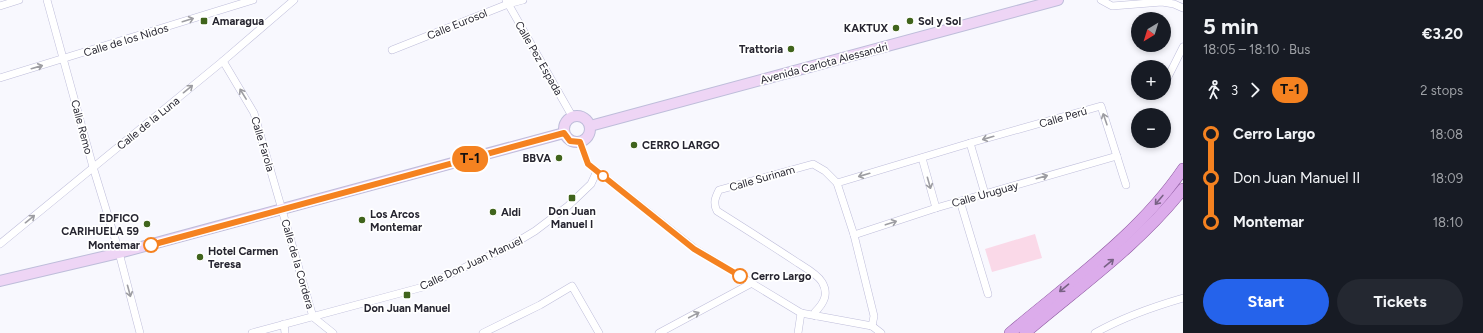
<!DOCTYPE html>
<meta charset="utf-8">
<style>
body{margin:0;font-family:Figtree,sans-serif;background:#242831;color:#f1f3f6;height:100vh;display:flex;flex-direction:column;font-size:15px;white-space:nowrap}
*{box-sizing:border-box;margin:0}
p{font-size:13px;color:#9ea1a6}
.icon{flex:none;width:22px;height:22px;fill:none;stroke:currentColor;stroke-width:2;stroke-linecap:round;stroke-linejoin:round}
.map{position:relative;flex:1;overflow:hidden}
.sheet{display:flex;flex-direction:column;background:#171b24;width:300px}
.sheet>*{flex:none}
.badge{padding:0 8px;border-radius:13px;font-size:14px;line-height:26px}
.needle{width:26px;rotate:218deg}
.tools{position:absolute;left:1131px;top:12px;display:grid;gap:8px}
.tools a{display:grid;place-items:center;width:40px;height:40px;border-radius:50%;background:#171b24;box-shadow:0 2px 6px #0003;font-size:20px}
.map>.badge{position:absolute;translate:-50% -50%;box-shadow:0 0 0 2px #fff}
.legs{display:flex;align-items:center;gap:6px;height:44px;padding:0 20px;font-size:13px}
.legs p{margin-inline-start:auto}
.headline{display:flex;align-items:center;justify-content:space-between;height:68px;padding:0 20px}
h1{font-size:22px;font-weight:700;line-height:30px}
.cta{display:flex;gap:8px;margin-top:auto;padding:8px 20px}
.cta a{flex:1;height:46px;border-radius:24px;background:#2563eb;color:#fff;font-size:16px;font-weight:700;line-height:46px;text-align:center}
.cta a+a{background:#242831;color:#f1f3f6}
ul{padding:0 20px;list-style:none}
li{display:flex;align-items:center;gap:14px;height:44px;font-size:15px}
li i{display:grid;place-items:center;width:6px;height:100%;margin:0 5px;background:currentColor}
li i::after{content:'';width:10px;height:10px;margin:-5px;border:3px solid;border-radius:50%;background:#171b24}
li p{margin-inline-start:auto}
li:first-child i{background:linear-gradient(#0000 50%,currentColor 0)}
li:last-child i{background:linear-gradient(currentColor 50%,#0000 0)}
main{display:flex;flex:1;min-height:0}
.map>svg:first-child{display:block}
</style>
<main>
<div class="map">
<svg width="1183" height="333" viewBox="0 0 1183 333">
<rect width="100%" height="100%" fill="#f8f8fe"/>
<polygon fill="#fad9e8" points="1035,234 1042,258 992,272 985,249"/>
<g fill="none" stroke-linecap="round" stroke-linejoin="round">
<defs>
<g id="minor">
<polyline points="47,0 93,167 117,245 140,333"/>
<polyline points="506,0 572,116"/>
<polyline points="1101,0 1112,6 1162,2 1174,4 1183,8"/>
<polyline points="0,6 19,0"/>
<polyline points="392,50 508,4 523,0"/>
<polyline points="223,61 254,113 313,317 333,333"/>
<polyline points="0,78 253,0"/>
<polyline points="1164,85 1183,47"/>
<polyline points="580,142 588,164 695,249 801,313 872,326 881,333"/>
<polyline points="970,143 985,194"/>
<polyline points="922,158 936,208"/>
<polyline points="837,183 970,143 1101,106 1126,185"/>
<polyline points="960,201 988,294"/>
<polyline points="854,235 936,208 1117,156"/>
<polyline points="0,244 223,61 294,0"/>
<path d="M 816,316 L 815,312 C 824,303 829,294 822,282 C 817,274 806,268 798,263 C 771,245 744,228 717,211 C 713,203 715,198 719,190 L 813,164 L 825,171 L 837,183 L 854,235 L 874,316 L 872,326"/>
<polyline points="284,324 285,333"/>
<polyline points="252,333 423,287 510,246 535,231 568,206 591,184 597,171"/>
<polyline points="483,333 540,305 572,286 599,333"/>
<polyline points="659,333 752,283"/>
<polyline points="798,333 801,313"/>
<path d="M 1095,333 C 1123,317 1152,307 1183,298"/>
</g>
<g id="secondary">
<circle cx="577" cy="129" r="13"/>
<polyline points="590,126 1058,0"/>
<polyline points="0,281 119,253 564,133"/>
</g>
<g id="primary">
<path d="M 1010,333 C 1069,283 1139,234 1183,169"/>
<path d="M 1025,333 C 1079,287 1139,245 1183,189"/>
</g>
</defs>
<use href="#minor" stroke="#bebdda" stroke-width="8"/>
<use href="#secondary" stroke="#bebdda" stroke-width="12"/>
<use href="#primary" stroke="#8d58a0" stroke-width="12"/>
<use href="#minor" stroke="#fff" stroke-width="7"/>
<use href="#secondary" stroke="#eed5f5" stroke-width="10"/>
<use href="#primary" stroke="#dcaceb" stroke-width="11"/>
</g>
<defs><path id="oneway-shaft" d="M-6 0H5M1.5-3L5.5 0L1.5 3" fill="none" stroke-width="1.6" stroke-linecap="round" stroke-linejoin="round"/></defs>
<g stroke="#9d9da2">
<use href="#oneway-shaft" transform="translate(188 20) rotate(-17)"/>
<use href="#oneway-shaft" transform="translate(37 67) rotate(-16)"/>
<use href="#oneway-shaft" transform="translate(188 89) rotate(-39)"/>
<use href="#oneway-shaft" transform="translate(243 94) rotate(-122)"/>
<use href="#oneway-shaft" transform="translate(1105 119) rotate(-109)"/>
<use href="#oneway-shaft" transform="translate(988 138) rotate(164)"/>
<use href="#oneway-shaft" transform="translate(864 175) rotate(164)"/>
<use href="#oneway-shaft" transform="translate(1042 177) rotate(-16)"/>
<use href="#oneway-shaft" transform="translate(929 183) rotate(74)"/>
<use href="#oneway-shaft" transform="translate(30 219) rotate(-39)"/>
<use href="#oneway-shaft" transform="translate(891 223) rotate(-18)"/>
<use href="#oneway-shaft" transform="translate(129 291) rotate(75)"/>
<use href="#oneway-shaft" transform="translate(694 315) rotate(-28)"/>
</g>
<g stroke="#786284">
<use href="#oneway-shaft" transform="translate(1159 200) rotate(130)"/>
<use href="#oneway-shaft" transform="translate(1109 263) rotate(-40)"/>
<use href="#oneway-shaft" transform="translate(1064 288) rotate(140)"/>
</g>
<g fill="none" stroke-linecap="round" stroke-linejoin="round">
<defs>
<polyline id="line-1" points="151,245 564,133 570,141 580,142 588,164 694,249 740,276"/>
</defs>
<use href="#line-1" stroke="#fff" stroke-width="9"/>
<use href="#line-1" stroke="#f58220" stroke-width="6"/>
</g>
<g fill="#40641c" stroke="#fff" stroke-width="1.5">
<rect x="200" y="17" width="8" height="8" rx="2"/>
<circle cx="910" cy="21" r="4"/>
<circle cx="896" cy="28" r="4"/>
<circle cx="791" cy="49" r="4"/>
<circle cx="634" cy="145" r="4"/>
<circle cx="559" cy="158" r="4"/>
<rect x="568" y="194" width="8" height="8" rx="2"/>
<circle cx="493" cy="212" r="4"/>
<circle cx="362" cy="220" r="4"/>
<circle cx="147" cy="224" r="4"/>
<circle cx="200" cy="257" r="4"/>
<rect x="403" y="291" width="8" height="8" rx="2"/>
</g>
<g fill="#fff" stroke="#f58220" stroke-width="2">
<circle cx="603" cy="176" r="5"/>
<circle cx="151" cy="245" r="7"/>
<circle cx="740" cy="276" r="7"/>
</g>
<g text-anchor="middle" stroke-width="3.5" stroke-linejoin="round" paint-order="stroke">
<g font-size="11" font-weight="bold" fill="#262530" stroke="#fff" text-anchor="start">
<text x="212" y="25">Amaragua</text>
<text x="918" y="25">Sol y Sol</text>
<text x="888" y="32" text-anchor="end">KAKTUX</text>
<text x="783" y="53" text-anchor="end">Trattoria</text>
<text x="642" y="149">CERRO LARGO</text>
<text x="551" y="162" text-anchor="end">BBVA</text>
<text x="572" y="215" text-anchor="middle">Don Juan<tspan x="572" dy="13">Manuel I</tspan></text>
<text x="501" y="216">Aldi</text>
<text x="370" y="218">Los Arcos<tspan x="370" dy="13">Montemar</tspan></text>
<text x="139" y="222" text-anchor="end">EDFICO<tspan x="139" dy="13">CARIHUELA 59</tspan></text>
<text x="208" y="255">Hotel Carmen<tspan x="208" dy="13">Teresa</tspan></text>
<text x="407" y="312" text-anchor="middle">Don Juan Manuel</text>
</g>
<g font-size="11" fill="#262530" stroke="#fff">
<text transform="translate(457 24) rotate(-22)" y="4">Calle Eurosol</text>
<text transform="translate(126 40) rotate(-17)" y="4">Calle de los Nidos</text>
<text transform="translate(539 58) rotate(60)" y="4">Calle Pez Espada</text>
<text transform="translate(824 63) rotate(-15)" y="4">Avenida Carlota Alessandri</text>
<text transform="translate(1063 117) rotate(-16)" y="4">Calle Perú</text>
<text transform="translate(148 123) rotate(-39)" y="4">Calle de la Luna</text>
<text transform="translate(82 127) rotate(75)" y="4">Calle Remo</text>
<text transform="translate(263 144) rotate(73)" y="4">Calle Farola</text>
<text transform="translate(762 178) rotate(-16)" y="4">Calle Surinam</text>
<text transform="translate(985 194) rotate(-16)" y="4">Calle Uruguay</text>
<text transform="translate(471 263) rotate(-25)" y="4">Calle Don Juan Manuel</text>
<text transform="translate(298 264) rotate(74)" y="4">Calle de la Cordera</text>
</g>
<g font-size="11" font-weight="bold" fill="#262530" stroke="#fff" text-anchor="end">
<text x="140" y="249">Montemar</text>
<text x="751" y="280" text-anchor="start">Cerro Largo</text>
</g>
</g>
</svg>
<div class="tools">
<a><svg class="needle" viewBox="-14 -14 28 28"><path d="M0-13l5 13h-10z" fill="#e53935"/><path d="M0 13l5-13h-10z" fill="#9ea1a6"/></svg></a>
<a>+</a>
<a>−</a>
</div>
<b class="badge" style="left:470px;top:159px;background:#f58220;color:#111">T-1</b>
</div>
<section class="sheet">
<div class="headline"><div><h1>5 min</h1><p>18:05 – 18:10 · Bus</p></div><b>€3.20</b></div>
<div class="legs"><svg class="icon" aria-label="walk" viewBox="0 0 24 24"><circle cx="13" cy="4" r="2"/><path d="M13 8l-2 6 4 7M11 14l-3 7M7 12l3-4h3l4 4"/></svg>3<svg class="icon" aria-label="forward" viewBox="0 0 24 24"><path d="M9 5l7 7-7 7"/></svg><b class="badge" style="background:#f58220;color:#111">T-1</b><p>2 stops</p></div>
<ul>
<li><i style="color:#f58220"></i><b>Cerro Largo</b><p>18:08</p></li>
<li><i style="color:#f58220"></i><span>Don Juan Manuel II</span><p>18:09</p></li>
<li><i style="color:#f58220"></i><b>Montemar</b><p>18:10</p></li>
</ul>
<div class="cta"><a>Start</a><a>Tickets</a></div>
</section>
</main>
